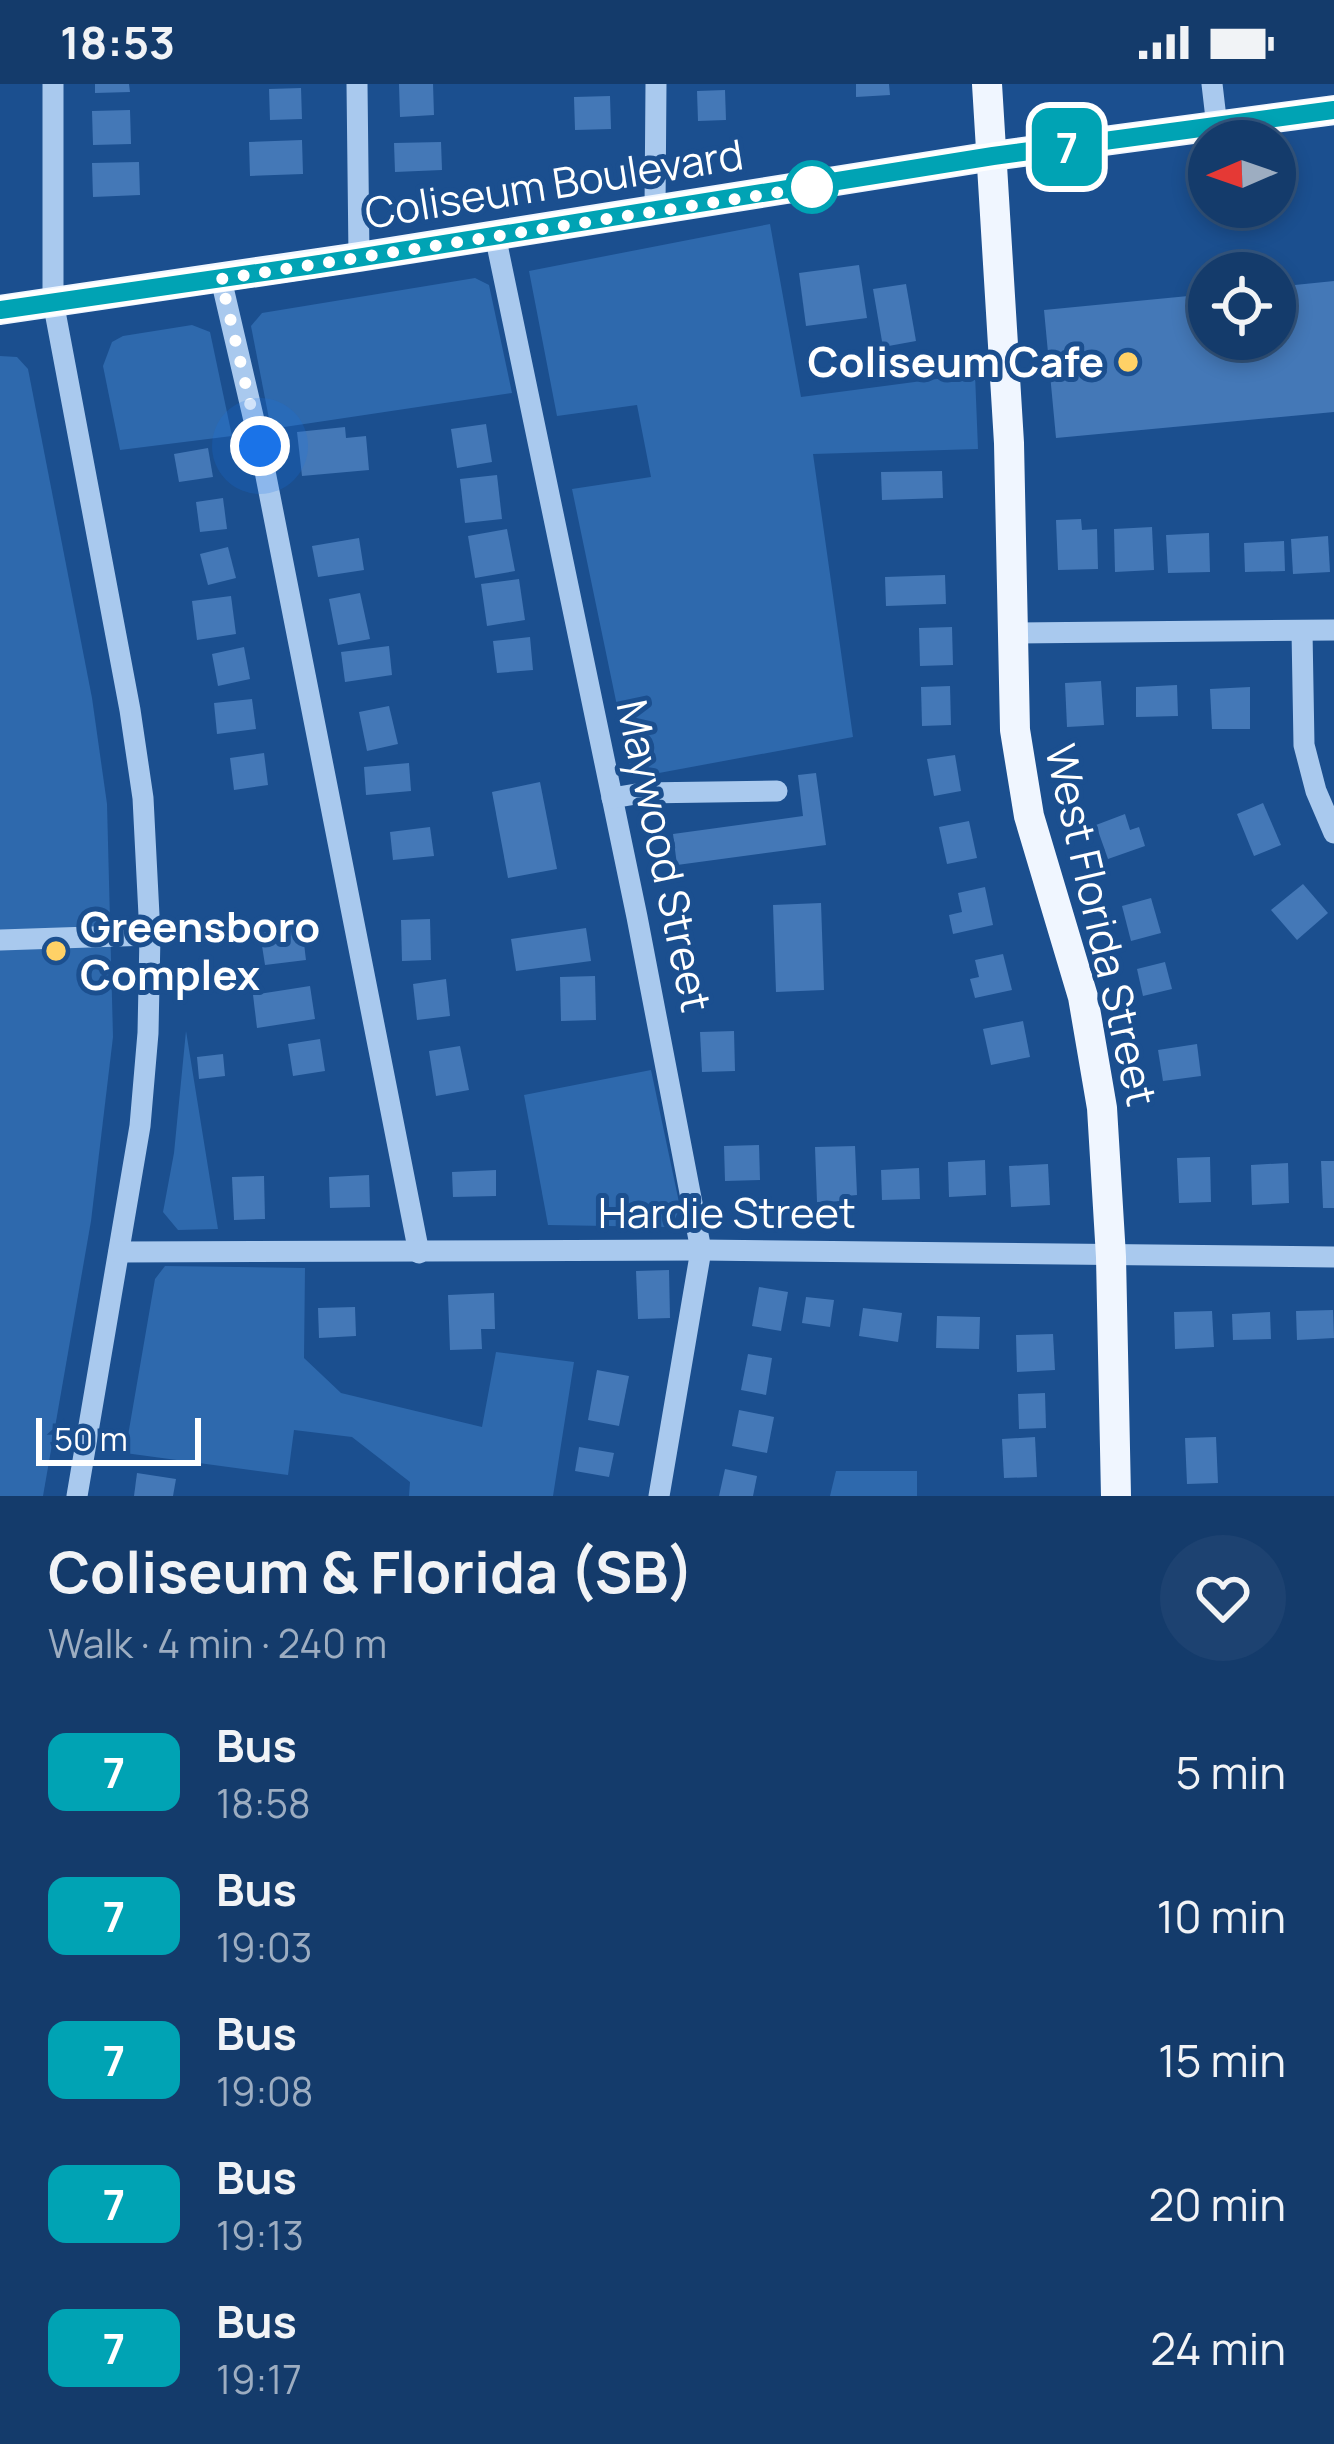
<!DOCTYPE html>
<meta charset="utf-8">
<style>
body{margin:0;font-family:Manrope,sans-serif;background:#1d4271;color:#f1f3f6;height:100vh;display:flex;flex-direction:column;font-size:45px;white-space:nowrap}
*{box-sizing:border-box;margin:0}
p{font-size:39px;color:#9dadc1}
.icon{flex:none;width:66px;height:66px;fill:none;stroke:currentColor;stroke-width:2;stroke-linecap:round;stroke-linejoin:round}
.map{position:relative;height:1412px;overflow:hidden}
.side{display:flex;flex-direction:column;background:#143b6b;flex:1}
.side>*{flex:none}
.badge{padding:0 24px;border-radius:18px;font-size:42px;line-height:78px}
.needle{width:78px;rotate:268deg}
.tools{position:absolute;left:1188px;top:36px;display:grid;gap:24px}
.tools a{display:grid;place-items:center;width:108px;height:108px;border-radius:50%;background:#143b6b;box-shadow:0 6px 18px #0003,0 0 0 3px #33557e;font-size:60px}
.scale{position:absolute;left:36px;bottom:30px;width:165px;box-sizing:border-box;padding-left:12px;border:6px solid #fff;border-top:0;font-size:33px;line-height:42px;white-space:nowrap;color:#fff;-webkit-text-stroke:9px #1b4f8f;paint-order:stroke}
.you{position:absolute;width:60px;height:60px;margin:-30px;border:9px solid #fff;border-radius:50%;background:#1a73e8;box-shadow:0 0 0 18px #1a73e833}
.map>.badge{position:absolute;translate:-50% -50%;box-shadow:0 0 0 6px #fff}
.round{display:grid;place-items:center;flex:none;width:126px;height:126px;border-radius:63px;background:#1d4271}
.headline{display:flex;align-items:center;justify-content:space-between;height:204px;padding:0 48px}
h1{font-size:57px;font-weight:700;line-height:90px}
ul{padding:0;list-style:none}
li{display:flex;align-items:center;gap:36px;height:144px;padding:0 48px}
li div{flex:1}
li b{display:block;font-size:45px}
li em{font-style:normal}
li .badge{min-width:132px;font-weight:700;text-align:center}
.status{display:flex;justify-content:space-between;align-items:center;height:84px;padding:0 60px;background:#143b6b;direction:ltr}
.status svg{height:33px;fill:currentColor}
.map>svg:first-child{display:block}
</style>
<div class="status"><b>18:53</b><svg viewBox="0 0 49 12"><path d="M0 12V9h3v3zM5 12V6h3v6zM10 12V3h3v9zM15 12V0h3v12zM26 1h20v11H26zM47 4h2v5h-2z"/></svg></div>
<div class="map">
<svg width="1334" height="1412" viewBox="0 0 1334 1412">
<rect width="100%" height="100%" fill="#1b4f8f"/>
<g fill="#2e69ad">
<polygon points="770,140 801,313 975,290 978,365 813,370 853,653 632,694 572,405 651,393 637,321 557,332 529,187"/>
<polygon points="475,194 489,201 512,309 271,345 251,242 262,229"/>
<polygon points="192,241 210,248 232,352 120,366 103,282 112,258 123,252"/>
<polygon points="0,272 17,273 28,285 92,614 107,720 113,953 91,1137 43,1412 0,1412"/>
<polygon points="186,947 218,1145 178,1146 163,1128 174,1069"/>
<polygon points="651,986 680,1123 674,1137 665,1143 548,1141 524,1011"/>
<polygon points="165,1182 305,1184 304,1274 341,1309 482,1343 496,1268 574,1278 553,1412 409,1412 410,1398 352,1353 294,1346 288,1391 125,1369 155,1195"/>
<polygon points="836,1387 917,1387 917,1412 830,1412"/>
</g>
<g fill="#4478b7">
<polygon points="95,0 129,0 130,8 95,9"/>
<polygon points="399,0 433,0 434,31 400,33"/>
<polygon points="856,0 889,0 890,11 856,13"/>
<polygon points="301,4 302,35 270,36 269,5"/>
<polygon points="725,6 726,36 698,37 697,7"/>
<polygon points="610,12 611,45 575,46 574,13"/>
<polygon points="130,26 131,60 93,61 92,27"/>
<polygon points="302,56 303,90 250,92 249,58"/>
<polygon points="441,58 442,86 395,88 394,59"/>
<polygon points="139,78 140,111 93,113 92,79"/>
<polygon points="859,181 867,234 806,242 799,189"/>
<polygon points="1334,197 1334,328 1056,354 1044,226 1209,210 1209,255 1275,255 1275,203"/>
<polygon points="906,200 916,257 883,263 873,205"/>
<polygon points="486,340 492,378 457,384 451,345"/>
<polygon points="345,343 346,354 366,352 369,386 302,392 297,348"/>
<polygon points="208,364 213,393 179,398 174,370"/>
<polygon points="942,387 943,414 882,416 881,388"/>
<polygon points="497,391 502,435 465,439 460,395"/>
<polygon points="223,414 227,445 200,448 196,418"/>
<polygon points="1081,435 1082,446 1097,445 1098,485 1058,486 1056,436"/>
<polygon points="1152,443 1154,486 1115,488 1114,445"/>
<polygon points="507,445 515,487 475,494 468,452"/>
<polygon points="1209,449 1210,488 1168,489 1166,451"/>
<polygon points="1328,452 1330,488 1293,490 1291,455"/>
<polygon points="359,454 364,486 318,493 312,462"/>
<polygon points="1284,457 1285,487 1245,488 1244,459"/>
<polygon points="228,463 236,494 208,501 200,470"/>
<polygon points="945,491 946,520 886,522 885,493"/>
<polygon points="519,495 525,536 487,542 481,500"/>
<polygon points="360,509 370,555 338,561 329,515"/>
<polygon points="231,512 236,550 197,556 192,517"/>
<polygon points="952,543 953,581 920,582 919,544"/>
<polygon points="530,553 533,586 497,589 493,557"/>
<polygon points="389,562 392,591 345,598 341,568"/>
<polygon points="244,563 250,595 218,602 212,570"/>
<polygon points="1101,597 1104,641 1067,643 1065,599"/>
<polygon points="1177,601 1178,632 1136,633 1136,603"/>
<polygon points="950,602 951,641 922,642 921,603"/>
<polygon points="1250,603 1250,645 1212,645 1210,605"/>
<polygon points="252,615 256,645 217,650 214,619"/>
<polygon points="389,622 398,660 367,667 359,628"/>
<polygon points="264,669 268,701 234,706 230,674"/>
<polygon points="955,671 961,707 934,712 927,675"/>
<polygon points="409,679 411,707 366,711 364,683"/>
<polygon points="816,689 826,761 677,781 673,750 803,732 798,691"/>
<polygon points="540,698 557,785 508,794 492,708"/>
<polygon points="1263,719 1281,761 1254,772 1237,730"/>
<polygon points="1125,730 1130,746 1139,743 1145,762 1108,775 1096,741"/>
<polygon points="969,737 977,774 947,780 939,743"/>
<polygon points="430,743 434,772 393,776 390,748"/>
<polygon points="1303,800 1328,829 1297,856 1271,826"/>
<polygon points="985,803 993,841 953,850 949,831 962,828 958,809"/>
<polygon points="1151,814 1161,849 1131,857 1122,822"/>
<polygon points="821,819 824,906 776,908 773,821"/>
<polygon points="430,835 431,876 402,877 401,836"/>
<polygon points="302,843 306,876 265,881 260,849"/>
<polygon points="586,844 591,877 516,887 511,855"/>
<polygon points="1003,870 1012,906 975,914 970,895 979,893 975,876"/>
<polygon points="1165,878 1172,905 1143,912 1137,885"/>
<polygon points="595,892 596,936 561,937 560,893"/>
<polygon points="446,895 450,932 417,936 413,900"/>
<polygon points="310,902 315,935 257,944 253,911"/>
<polygon points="1023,937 1030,973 991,981 983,945"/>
<polygon points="734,947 735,987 702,988 700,948"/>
<polygon points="320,955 325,987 293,992 288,960"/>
<polygon points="1197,960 1201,992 1163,997 1158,966"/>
<polygon points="460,962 469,1006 436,1012 429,967"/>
<polygon points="223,970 225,992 199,995 197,973"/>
<polygon points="759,1061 760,1096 725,1097 724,1062"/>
<polygon points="855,1062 857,1111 846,1112 846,1117 817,1118 815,1063"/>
<polygon points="1210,1073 1211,1118 1179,1119 1177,1074"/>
<polygon points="985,1076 986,1111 949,1113 948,1078"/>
<polygon points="1321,1077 1334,1077 1334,1124 1323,1124"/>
<polygon points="1288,1079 1289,1119 1252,1121 1251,1081"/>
<polygon points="1048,1080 1050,1121 1011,1123 1009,1082"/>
<polygon points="919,1084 920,1115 882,1116 881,1086"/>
<polygon points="496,1086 496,1112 453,1113 452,1088"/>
<polygon points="369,1091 370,1123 330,1124 329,1093"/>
<polygon points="264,1092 265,1135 234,1136 232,1093"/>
<polygon points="669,1186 670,1234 638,1235 636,1187"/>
<polygon points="759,1203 788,1208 781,1247 752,1242"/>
<polygon points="494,1209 495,1245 481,1245 482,1265 450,1266 448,1211"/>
<polygon points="806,1213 834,1216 830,1243 802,1239"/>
<polygon points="355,1223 356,1252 319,1254 318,1224"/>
<polygon points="863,1224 902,1229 898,1258 859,1252"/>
<polygon points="1333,1226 1334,1254 1297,1256 1296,1227"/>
<polygon points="1212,1227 1214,1263 1175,1265 1174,1228"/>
<polygon points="1270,1228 1271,1255 1233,1256 1232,1230"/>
<polygon points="937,1232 980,1233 979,1265 936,1264"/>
<polygon points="1053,1250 1055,1286 1017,1288 1016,1251"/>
<polygon points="748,1270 772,1274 766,1311 741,1306"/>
<polygon points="597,1286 629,1292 619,1342 588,1336"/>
<polygon points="1045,1309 1046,1344 1019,1345 1018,1310"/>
<polygon points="739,1326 774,1333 767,1369 732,1362"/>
<polygon points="1035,1353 1037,1393 1004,1394 1002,1355"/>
<polygon points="1216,1353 1218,1399 1187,1400 1185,1354"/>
<polygon points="579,1363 614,1369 609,1393 575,1387"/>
<polygon points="725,1385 757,1392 753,1412 719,1412"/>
<polygon points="137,1389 176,1395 173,1412 134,1412"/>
</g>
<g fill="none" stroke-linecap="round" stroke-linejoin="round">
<g stroke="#a9c9ee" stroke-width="21">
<polyline points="53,0 53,217 130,626 143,714 150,851 148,949 140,1042 77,1412"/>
<polyline points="357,0 359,173"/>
<polyline points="1212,0 1217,43"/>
<polyline points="655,126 656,0"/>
<polyline points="495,151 637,833 701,1166 659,1412"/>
<polyline points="221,195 260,362 419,1169"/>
<polyline points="1302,547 1304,661 1316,707 1334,749"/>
<polyline points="1011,549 1334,546"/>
<polyline points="612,714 642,709 777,707"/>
<polyline points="0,856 150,851"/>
<polyline points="119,1168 701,1166 1334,1173"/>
</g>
<g stroke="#f0f6ff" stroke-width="30">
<polyline points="987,0 1009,359 1015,646 1029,732 1083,913 1102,1024 1111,1173 1116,1412"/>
<polyline points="0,226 359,173 993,72 1334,26"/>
</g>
</g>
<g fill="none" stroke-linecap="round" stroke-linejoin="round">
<defs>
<polyline id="line" points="0,226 313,181 993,72 1334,26"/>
</defs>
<use href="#line" stroke="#fff" stroke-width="27"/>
<use href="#line" stroke="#00a3b4" stroke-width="18"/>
<polyline stroke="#fff" stroke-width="12" stroke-dasharray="0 21.6" points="260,362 221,195 826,101 812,103"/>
</g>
<circle fill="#fff" stroke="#00a3b4" stroke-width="6" cx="812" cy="103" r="24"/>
<g fill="#ffd166" stroke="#1b4f8f" stroke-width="4.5">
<circle cx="1128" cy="278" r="12"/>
<circle cx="56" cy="867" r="12"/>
</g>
<g text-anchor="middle" stroke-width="10" stroke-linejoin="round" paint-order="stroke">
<g font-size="42" fill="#fff" stroke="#1b4f8f">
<text transform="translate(554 100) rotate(-9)" y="15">Coliseum Boulevard</text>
<text transform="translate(664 772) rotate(78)" y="15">Maywood Street</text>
<text transform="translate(1101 841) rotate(77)" y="15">West Florida Street</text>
<text x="727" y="1144">Hardie Street</text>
</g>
<g font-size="42" font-weight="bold" fill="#fff" stroke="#1b4f8f" text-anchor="end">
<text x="1104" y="293">Coliseum Cafe</text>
<text x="80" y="858" text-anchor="start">Greensboro<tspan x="80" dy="48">Complex</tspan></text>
</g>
</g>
</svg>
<div class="tools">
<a><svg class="needle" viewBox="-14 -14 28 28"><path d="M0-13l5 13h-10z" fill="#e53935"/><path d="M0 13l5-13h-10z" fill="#9dadc1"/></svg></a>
<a><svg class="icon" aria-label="locate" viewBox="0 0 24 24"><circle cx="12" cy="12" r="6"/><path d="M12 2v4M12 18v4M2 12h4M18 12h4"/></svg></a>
</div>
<div class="scale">50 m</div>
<div class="you" style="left:260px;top:362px"></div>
<b class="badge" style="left:1067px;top:63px;background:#00a3b4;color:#fff">7</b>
</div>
<section class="side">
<div class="headline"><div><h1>Coliseum &amp; Florida (SB)</h1><p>Walk · 4 min · 240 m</p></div><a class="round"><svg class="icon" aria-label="heart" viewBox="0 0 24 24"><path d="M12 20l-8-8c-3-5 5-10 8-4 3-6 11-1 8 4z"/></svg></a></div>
<ul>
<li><span class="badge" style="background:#00a3b4;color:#fff">7</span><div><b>Bus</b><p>18:58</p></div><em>5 min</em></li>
<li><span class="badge" style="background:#00a3b4;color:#fff">7</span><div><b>Bus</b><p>19:03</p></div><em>10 min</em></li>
<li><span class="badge" style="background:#00a3b4;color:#fff">7</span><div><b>Bus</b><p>19:08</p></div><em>15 min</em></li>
<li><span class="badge" style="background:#00a3b4;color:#fff">7</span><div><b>Bus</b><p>19:13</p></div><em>20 min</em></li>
<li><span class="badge" style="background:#00a3b4;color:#fff">7</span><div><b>Bus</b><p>19:17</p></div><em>24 min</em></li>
</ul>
</section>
